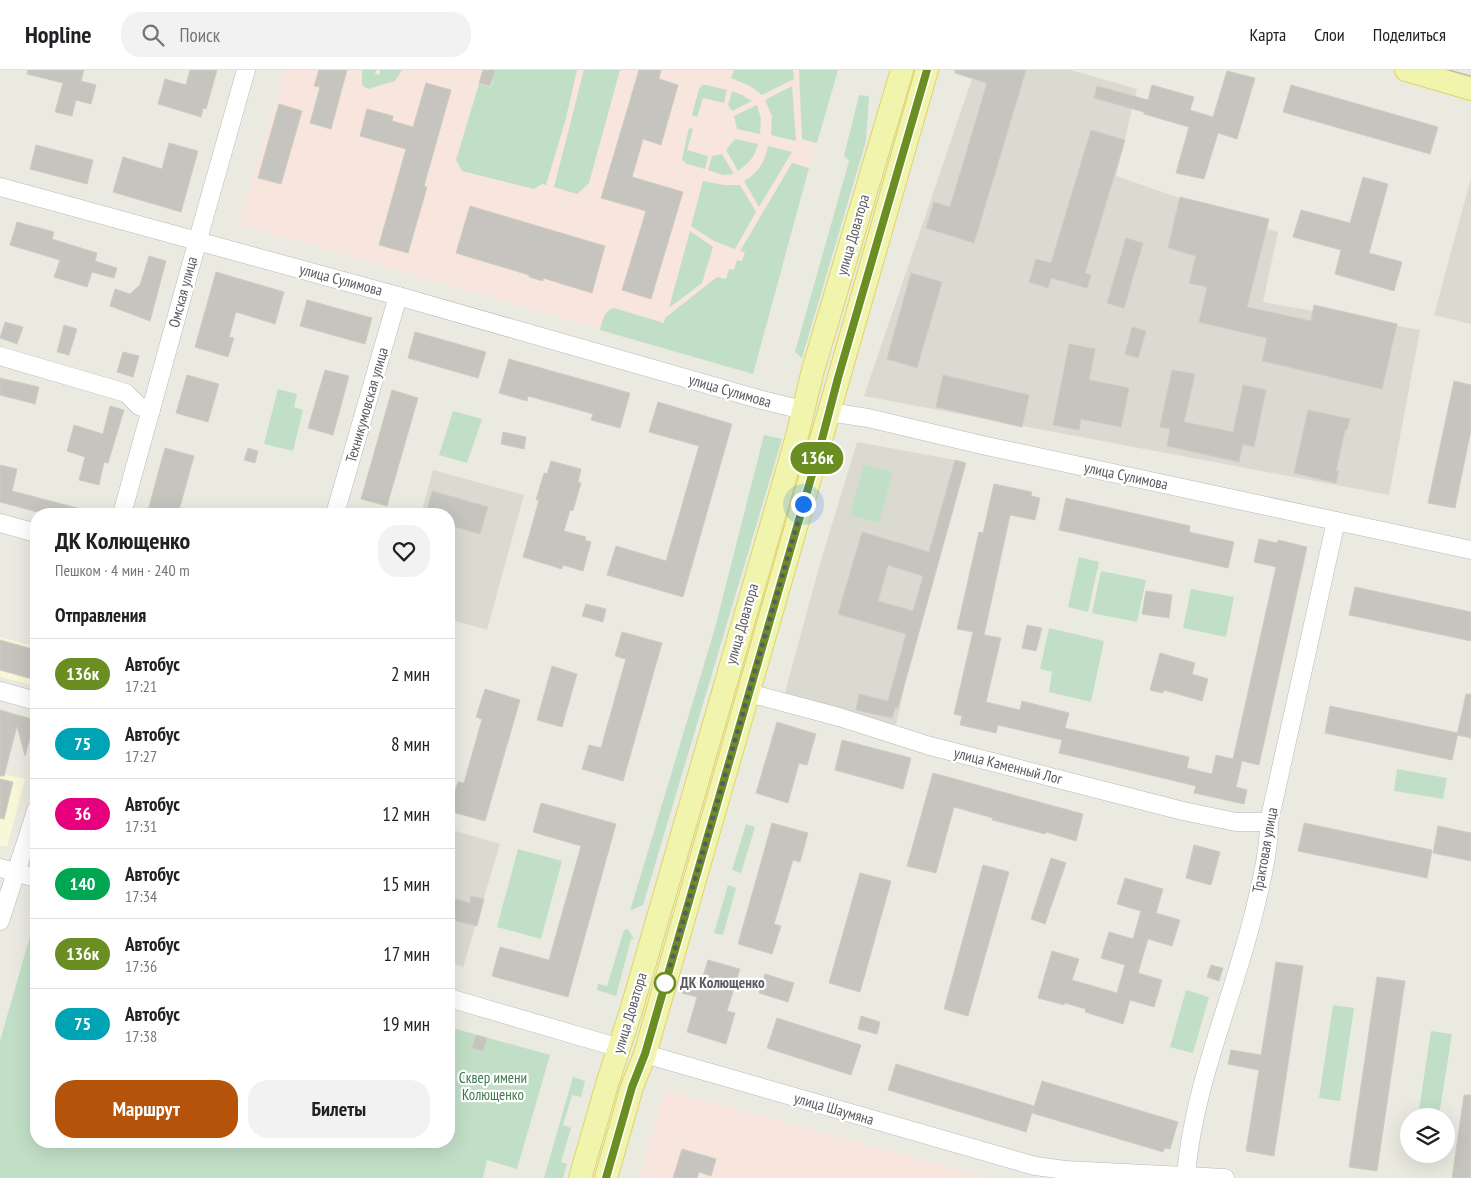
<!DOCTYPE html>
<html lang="ru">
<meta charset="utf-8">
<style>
body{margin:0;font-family:"PT Sans Narrow",sans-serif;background:#f2f2f2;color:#202124;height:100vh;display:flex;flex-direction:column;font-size:19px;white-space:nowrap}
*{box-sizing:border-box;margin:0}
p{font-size:16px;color:#757577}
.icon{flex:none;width:28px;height:28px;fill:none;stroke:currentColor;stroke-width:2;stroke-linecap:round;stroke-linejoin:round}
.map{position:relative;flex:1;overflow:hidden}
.details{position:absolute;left:30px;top:438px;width:425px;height:640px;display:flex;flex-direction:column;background:#fff;border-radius:20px;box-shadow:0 5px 20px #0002}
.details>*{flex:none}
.badge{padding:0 10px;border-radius:16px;font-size:18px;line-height:32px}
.controls{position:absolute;left:1400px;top:1038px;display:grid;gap:10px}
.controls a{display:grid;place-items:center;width:55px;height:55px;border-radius:50%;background:#fff;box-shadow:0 5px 20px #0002;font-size:25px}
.you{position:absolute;width:25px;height:25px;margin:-12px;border:4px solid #fff;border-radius:50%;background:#1a73e8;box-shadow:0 0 0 8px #1a73e833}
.map>.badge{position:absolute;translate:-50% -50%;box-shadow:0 0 0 2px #fff}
h2{padding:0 25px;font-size:19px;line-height:45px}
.round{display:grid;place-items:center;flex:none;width:52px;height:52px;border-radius:20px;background:#f2f2f2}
.overview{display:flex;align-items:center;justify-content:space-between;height:85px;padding:0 25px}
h1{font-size:24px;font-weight:600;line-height:38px}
.cta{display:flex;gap:10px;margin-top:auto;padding:10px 25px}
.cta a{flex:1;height:58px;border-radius:20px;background:#b45309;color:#fff;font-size:20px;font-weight:600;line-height:58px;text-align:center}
.cta a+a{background:#f2f2f2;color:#202124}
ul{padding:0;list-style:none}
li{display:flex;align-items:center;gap:15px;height:70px;padding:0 25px;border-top:1px solid #e0e0e0}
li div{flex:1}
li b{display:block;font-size:19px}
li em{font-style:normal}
li .badge{min-width:55px;font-weight:700;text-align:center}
header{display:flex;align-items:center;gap:30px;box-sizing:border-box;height:70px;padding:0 25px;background:#fff;border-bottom:1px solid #e0e0e0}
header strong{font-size:24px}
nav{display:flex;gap:28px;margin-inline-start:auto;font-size:18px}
.search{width:350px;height:45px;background:#f2f2f2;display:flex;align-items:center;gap:12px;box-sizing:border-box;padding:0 18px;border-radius:20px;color:#757577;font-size:19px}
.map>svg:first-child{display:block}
</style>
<header>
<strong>Hopline</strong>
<div class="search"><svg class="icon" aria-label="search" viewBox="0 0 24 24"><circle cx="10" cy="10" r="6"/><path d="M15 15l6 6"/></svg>Поиск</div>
<nav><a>Карта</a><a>Слои</a><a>Поделиться</a></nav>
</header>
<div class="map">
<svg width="1471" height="1108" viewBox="0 0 1471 1108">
<rect width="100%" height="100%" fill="#ebeae1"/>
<g fill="#f8f7d8">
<polygon points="0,567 36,577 36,616 0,607"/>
<polygon points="0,703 25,709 7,777 0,775"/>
</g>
<g fill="#dadad0">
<polygon points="975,0 1071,0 1137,19 1116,106 1278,162 1263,232 1420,260 1389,425 864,326"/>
<polygon points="1471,108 1471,254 1434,245"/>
<polygon points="857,372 955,390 892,615 904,619 896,655 784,626 820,494"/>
<polygon points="433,400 524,425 487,560 449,549 449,444 421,444"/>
<polygon points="449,759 500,774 463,897 449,892"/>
</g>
<g fill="#f7e5de">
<polygon points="285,0 838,0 814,81 753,304 312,175 238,155"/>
<polygon points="666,1020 990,1108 638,1108"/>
</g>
<g fill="#c1dfc7">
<polygon points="362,0 376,0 375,4 380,5 380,0 402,0 395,11 368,19 362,15"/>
<polygon points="495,0 577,0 565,52 546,115 542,114 534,119 462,101 456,90 479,14 491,17"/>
<polygon points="584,0 620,0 589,113 577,124 554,117"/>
<polygon points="734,0 793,0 794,9 762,25 750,16 731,8"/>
<polygon points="799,0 838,0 817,73 802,69"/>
<polygon points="702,15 707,15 727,20 724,33 703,28 697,47 692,45 699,19"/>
<polygon points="792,16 796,71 771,65 772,46 765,30"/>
<polygon points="732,21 742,25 752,31 732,41 728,35"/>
<polygon points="859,25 869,26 866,71 802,288 795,282 849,91 844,86"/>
<polygon points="757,35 761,49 760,64 737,59 734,46"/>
<polygon points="689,58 693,59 687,80 708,86 705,99 687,94 682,89"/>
<path d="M 735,69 L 758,74 C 755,87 748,94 738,101 L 726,80 Z"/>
<path d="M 768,76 L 792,82 L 759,137 L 744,111 C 758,103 765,92 768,76 Z"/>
<polygon points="722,84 734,104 723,105 708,100 712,86"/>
<path d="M 792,93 L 809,98 L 753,304 L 600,260 C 603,250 603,241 614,238 L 664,253 L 665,248 L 717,207 L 726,209 L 729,199 L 734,200 L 737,190 L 742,191 L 745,182 L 740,181 Z"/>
<polygon points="703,111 724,115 740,115 756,142 735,179 714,171 691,156"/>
<polygon points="690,161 713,177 702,213 669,238"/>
<polygon points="278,319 297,324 294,337 303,340 293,381 264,374"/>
<polygon points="453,341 482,349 467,393 439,385"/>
<polygon points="764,365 782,369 643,835 630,841 715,558"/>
<polygon points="864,394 893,402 879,453 850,445"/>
<polygon points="1079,487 1099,492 1088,542 1068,537"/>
<polygon points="1101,501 1146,510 1137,552 1092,543"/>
<polygon points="1191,519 1234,527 1226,567 1183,558"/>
<polygon points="1049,558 1104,571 1091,632 1049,622 1052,602 1040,599"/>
<polygon points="1397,699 1447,708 1443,729 1394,721"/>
<polygon points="746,754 755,757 741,803 732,800"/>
<polygon points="518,779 562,791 541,869 497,857"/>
<polygon points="728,815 736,818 723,865 714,863"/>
<polygon points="36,845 36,1071 449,1071 449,957 550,985 517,1099 487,1090 483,1108 0,1108 0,971"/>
<polygon points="628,859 634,869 631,869 616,926 597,920 598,914 607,916 624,860"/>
<polygon points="1186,920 1209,927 1193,983 1170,977"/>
<polygon points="1333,935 1354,938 1340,1031 1319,1028"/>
<polygon points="1431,961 1452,964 1439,1046 1418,1046"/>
<polygon points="573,1007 585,1011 581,1027 572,1025 563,1055 571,1058 561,1092 567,1094 563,1108 544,1108"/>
</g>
<g fill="#c6c4be" stroke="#cecdc1" fill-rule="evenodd">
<polygon points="28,0 84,0 81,11 96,15 91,34 76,30 72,46 55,42 63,13 27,4"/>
<polygon points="190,0 217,0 206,39 203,38 201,47 158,34 165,9 186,15"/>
<polygon points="319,0 347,0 331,59 310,53 320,17 314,16"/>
<polygon points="483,0 495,0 490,16 479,13"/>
<polygon points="639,0 661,0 659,9 678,15 661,75 643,69 632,107 683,122 651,229 622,220 646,141 601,128"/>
<polygon points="955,0 1026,0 974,173 926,158 934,132 950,137 987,13 955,3"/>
<polygon points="1227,1 1255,8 1237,69 1218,63 1204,109 1176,103 1189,57 1144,44 1144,42 1094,28 1097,16 1148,30 1152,15 1194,27 1190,40 1213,47"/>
<polygon points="426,13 451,20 424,116 427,117 408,183 379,175 406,79 360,66 367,39 393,46 392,51 413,57"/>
<polygon points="1291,15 1438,57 1430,84 1283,42"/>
<polygon points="279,34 302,41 281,114 258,108"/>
<polygon points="1091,60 1125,70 1085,203 1091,205 1087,218 1051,208 1048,218 1029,212 1036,189 1051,193"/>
<polygon points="169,73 198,81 181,142 113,122 123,87 162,99"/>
<polygon points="36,75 93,90 87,114 30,99"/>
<polygon points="1363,107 1388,114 1369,183 1402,192 1394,221 1335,204 1341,180 1293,167 1301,140 1350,153"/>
<polygon points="1180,127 1269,149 1247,237 1311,251 1314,235 1397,254 1382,319 1262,291 1267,268 1199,252 1207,217 1189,213 1196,186 1168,178"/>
<polygon points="470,136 605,176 592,223 543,208 543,211 529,207 529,205 456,183"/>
<polygon points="17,152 54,162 52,169 97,183 95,191 117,198 114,208 92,202 87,217 54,207 60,190 10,175"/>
<polygon points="1126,168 1143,173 1124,238 1107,233"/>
<polygon points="149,186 166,191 150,251 110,236 115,219 130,224 140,215"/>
<polygon points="216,202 284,222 275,254 236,242 229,267 234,268 228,287 195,277"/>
<polygon points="911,203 942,212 917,298 887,289"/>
<polygon points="307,230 372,248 365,274 300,256"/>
<polygon points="5,252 23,257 17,274 0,268"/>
<polygon points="64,255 77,259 69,285 57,282"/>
<polygon points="1132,257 1146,261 1138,288 1125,284"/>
<polygon points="415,262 486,282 478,308 408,288"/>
<polygon points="1069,274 1095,279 1089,310 1129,318 1121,357 1081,349 1079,360 1053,355"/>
<polygon points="123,282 139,286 133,307 117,302"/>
<polygon points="509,289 630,323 620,358 591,350 593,344 528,326 527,331 499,323"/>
<polygon points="325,300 349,306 333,365 308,358"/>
<polygon points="1172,300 1195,304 1184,352 1233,362 1243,315 1266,320 1254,377 1243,374 1239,392 1167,376 1170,359 1160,357"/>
<polygon points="187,305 219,314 208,352 176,343"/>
<polygon points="943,305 1029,325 1022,357 936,337"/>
<polygon points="0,308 39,317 35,334 0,325"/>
<polygon points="1454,311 1471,315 1471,360 1455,438 1428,433"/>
<polygon points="392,320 418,328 387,436 361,429"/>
<polygon points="658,332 732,354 683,527 607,505 616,476 666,491 699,376 649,362"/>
<polygon points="110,336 124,340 108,393 104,392 99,415 79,410 85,387 67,381 74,355 103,364"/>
<polygon points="1308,340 1350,349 1347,360 1345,360 1336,401 1339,401 1336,413 1294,403"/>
<polygon points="503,362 526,367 524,379 501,374"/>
<polygon points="165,378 194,386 178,444 147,444"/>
<polygon points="248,378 258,381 255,393 244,390"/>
<path d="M 955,390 L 966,393 L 898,638 L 895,638 L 892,648 L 856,640 L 859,624 L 888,631 L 906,564 L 838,544 L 862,462 L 929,482 ZM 888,495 L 923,506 L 913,541 L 878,531 Z"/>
<polygon points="551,391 581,399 578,412 581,413 573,441 570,440 564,461 586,467 585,470 591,472 583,501 563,495 562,499 523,487 539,430 536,430 544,403 547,404"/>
<polygon points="0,395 17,399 12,421 85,440 85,444 45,444 0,432"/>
<polygon points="994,414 1032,422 1031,426 1040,428 1035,450 1010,445 984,565 1001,568 986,632 1020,640 1022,631 1069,643 1065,658 1189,687 1187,698 1212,704 1216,685 1233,689 1276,497 1254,492 1259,469 1277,473 1278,470 1307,477 1259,695 1242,691 1236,717 1247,720 1244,734 1194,723 1196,716 1059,683 1062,670 998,655 996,663 960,655 962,646 954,644 973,562 957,559 979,462 983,463"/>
<polygon points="432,421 488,437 480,464 449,455 449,444 426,444"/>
<polygon points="1066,428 1190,456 1189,462 1234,472 1228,498 1059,460"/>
<polygon points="1355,517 1471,542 1471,571 1349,545"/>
<polygon points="1146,521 1172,525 1169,548 1142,544"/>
<polygon points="586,534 606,539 603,552 582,546"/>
<polygon points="1027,555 1042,558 1036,581 1022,578"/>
<polygon points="622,562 662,573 623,711 582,699 589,675 601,678 626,589 615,586"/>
<polygon points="0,570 36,580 36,610 0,600"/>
<polygon points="1160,583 1195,593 1192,604 1208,609 1202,631 1164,620 1163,623 1150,620"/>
<polygon points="552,596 577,604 562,657 537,650"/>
<polygon points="485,619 520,630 485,751 449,741 458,712 464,713 482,649 476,647"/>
<polygon points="1466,624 1471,624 1471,668 1457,665"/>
<polygon points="1330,636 1458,663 1452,690 1325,663"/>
<polygon points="0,640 35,650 25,686 17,656 4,706 0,706"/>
<polygon points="777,652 816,664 807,695 799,693 788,733 756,723"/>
<polygon points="842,670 911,688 903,719 835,700"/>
<polygon points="933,703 1083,744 1076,771 1046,762 1045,764 992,750 993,748 954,737 936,803 907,796"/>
<polygon points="0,709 13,712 4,749 0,748"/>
<polygon points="541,733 616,754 568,927 492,906 500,877 549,890 581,776 533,762"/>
<polygon points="772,753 808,763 800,792 793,790 774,854 781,856 772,884 738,874"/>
<polygon points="1304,753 1432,780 1427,808 1298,781"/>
<polygon points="1438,756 1471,763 1471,791 1433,783"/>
<polygon points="1194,775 1220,782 1211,815 1186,808"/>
<polygon points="1051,788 1066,793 1045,854 1031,849"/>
<polygon points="983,795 1009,802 968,946 944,939"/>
<polygon points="860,803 891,811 860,922 829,913"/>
<polygon points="1125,808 1163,819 1156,843 1180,850 1172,876 1148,869 1138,903 1162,910 1154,937 1130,930 1123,954 1085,942 1086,939 1065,933 1064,935 1038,928 1052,881 1079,889 1072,910 1117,923 1125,895 1101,888 1109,862 1133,869 1141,841 1117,834"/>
<polygon points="471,826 484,829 477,856 449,849 449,827 470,833"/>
<polygon points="708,890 740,899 727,941 735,943 726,974 687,962 697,927 682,923 685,912 700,916"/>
<polygon points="1276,892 1303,896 1274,1086 1246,1081 1259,1000 1228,994 1231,980 1261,985"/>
<polygon points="1211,895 1223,898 1219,911 1207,907"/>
<polygon points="765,904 794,913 788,932 759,923"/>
<polygon points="1377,907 1405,911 1377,1101 1349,1097"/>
<polygon points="861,946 880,952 877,964 858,959"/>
<polygon points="777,948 861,975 851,1005 767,978"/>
<polygon points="476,965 487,968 483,981 472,978"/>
<polygon points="896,994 1034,1036 1026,1062 888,1020"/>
<polygon points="1042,1011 1178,1052 1170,1079 1165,1078 1163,1082 1032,1043"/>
<polygon points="1464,1025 1471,1025 1471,1108 1452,1108"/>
<polygon points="682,1079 716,1089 711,1106 699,1102 697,1108 673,1108"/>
</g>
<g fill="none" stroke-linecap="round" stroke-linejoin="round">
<defs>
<g id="minor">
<polyline points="0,117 398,226 762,330 803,340"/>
<polyline points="0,286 126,323 139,336 151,340"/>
<polyline points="829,342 868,348 982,375 1471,480"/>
<polyline points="122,444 202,155 246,0"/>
<polyline points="335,444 398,226"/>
<polyline points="0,453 36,463"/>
<polyline points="0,621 36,631"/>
<polyline points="749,623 839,647 930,676 1183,741 1236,752 1269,752"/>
<polyline points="0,798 36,808"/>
<path d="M 0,851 C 12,814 25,777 36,740"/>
<polyline points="449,928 620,978"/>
<polyline points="645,984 1035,1096 1065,1100 1225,1108"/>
<path d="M 1186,1105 C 1194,1010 1236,923 1257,830 C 1263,804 1269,779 1269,752 L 1336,451"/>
</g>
<g id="major">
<polyline points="1406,0 1471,19"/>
<polyline points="580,1108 608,1011 631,941 796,370 813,300 902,0"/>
<polyline points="606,1108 632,1017 645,984 927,0"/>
</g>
</defs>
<use href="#minor" stroke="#b7b7bc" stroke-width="19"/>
<use href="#major" stroke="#ded467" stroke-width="24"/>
<use href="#minor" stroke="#fff" stroke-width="18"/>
<use href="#major" stroke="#f1f4ad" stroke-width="22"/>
<polyline stroke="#b1b2b2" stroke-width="1" points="1449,0 1471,6"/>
</g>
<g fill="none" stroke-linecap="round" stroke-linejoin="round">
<defs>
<polyline id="line" points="606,1108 632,1017 645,984 820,377 838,308 927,0"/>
</defs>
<use href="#line" stroke="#fff" stroke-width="11"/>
<use href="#line" stroke="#6b8e23" stroke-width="8"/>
<polyline stroke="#5a5b60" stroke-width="5" stroke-dasharray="0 9" points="665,913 664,917 803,434"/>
</g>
<circle fill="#fff" stroke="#6b8e23" stroke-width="2.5" cx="665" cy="913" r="10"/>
<g text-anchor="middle" stroke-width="4.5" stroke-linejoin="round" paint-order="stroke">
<g font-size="15" fill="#5a5b60" stroke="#fff">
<text transform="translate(853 165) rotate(-74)" y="5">улица Доватора</text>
<text transform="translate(341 210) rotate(15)" y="5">улица Сулимова</text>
<text transform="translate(183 222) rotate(-75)" y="5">Омская улица</text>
<text transform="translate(730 321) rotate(16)" y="5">улица Сулимова</text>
<text transform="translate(367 335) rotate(-74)" y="5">Техникумовская улица</text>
<text transform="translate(1126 406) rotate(12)" y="5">улица Сулимова</text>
<text transform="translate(742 554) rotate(-74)" y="5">улица Доватора</text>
<text transform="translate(1008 696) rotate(14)" y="5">улица Каменный Лог</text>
<text transform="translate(1265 780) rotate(-80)" y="5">Трактовая улица</text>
<text transform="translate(630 943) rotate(-73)" y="5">улица Доватора</text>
<text transform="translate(834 1039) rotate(16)" y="5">улица Шаумяна</text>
</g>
<g font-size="15" font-weight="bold" fill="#5a5b60" stroke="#fff" text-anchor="start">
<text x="680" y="918">ДК Колющенко</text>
</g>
<g font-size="15" fill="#3e7b4d" stroke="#fff">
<text x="493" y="1013">Сквер имени<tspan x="493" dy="17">Колющенко</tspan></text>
</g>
</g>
</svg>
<div class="controls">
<a><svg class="icon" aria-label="layers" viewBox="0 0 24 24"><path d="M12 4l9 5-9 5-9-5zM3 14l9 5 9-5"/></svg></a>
</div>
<div class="you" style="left:803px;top:434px"></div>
<b class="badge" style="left:817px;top:388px;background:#6b8e23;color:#fff">136к</b>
<section class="details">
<div class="overview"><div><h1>ДК Колющенко</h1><p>Пешком · 4 мин · 240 m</p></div><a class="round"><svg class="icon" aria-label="heart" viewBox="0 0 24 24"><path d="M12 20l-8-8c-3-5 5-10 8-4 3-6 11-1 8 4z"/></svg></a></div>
<h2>Отправления</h2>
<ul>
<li><span class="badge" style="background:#6b8e23;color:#fff">136к</span><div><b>Автобус</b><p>17:21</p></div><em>2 мин</em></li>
<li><span class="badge" style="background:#00a3b4;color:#fff">75</span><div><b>Автобус</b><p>17:27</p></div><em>8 мин</em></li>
<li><span class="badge" style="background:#e6007e;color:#fff">36</span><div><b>Автобус</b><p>17:31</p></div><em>12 мин</em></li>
<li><span class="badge" style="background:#00a651;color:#fff">140</span><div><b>Автобус</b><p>17:34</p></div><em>15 мин</em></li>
<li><span class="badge" style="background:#6b8e23;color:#fff">136к</span><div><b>Автобус</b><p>17:36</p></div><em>17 мин</em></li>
<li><span class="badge" style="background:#00a3b4;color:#fff">75</span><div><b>Автобус</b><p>17:38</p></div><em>19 мин</em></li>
</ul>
<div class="cta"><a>Маршрут</a><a>Билеты</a></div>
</section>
</div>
